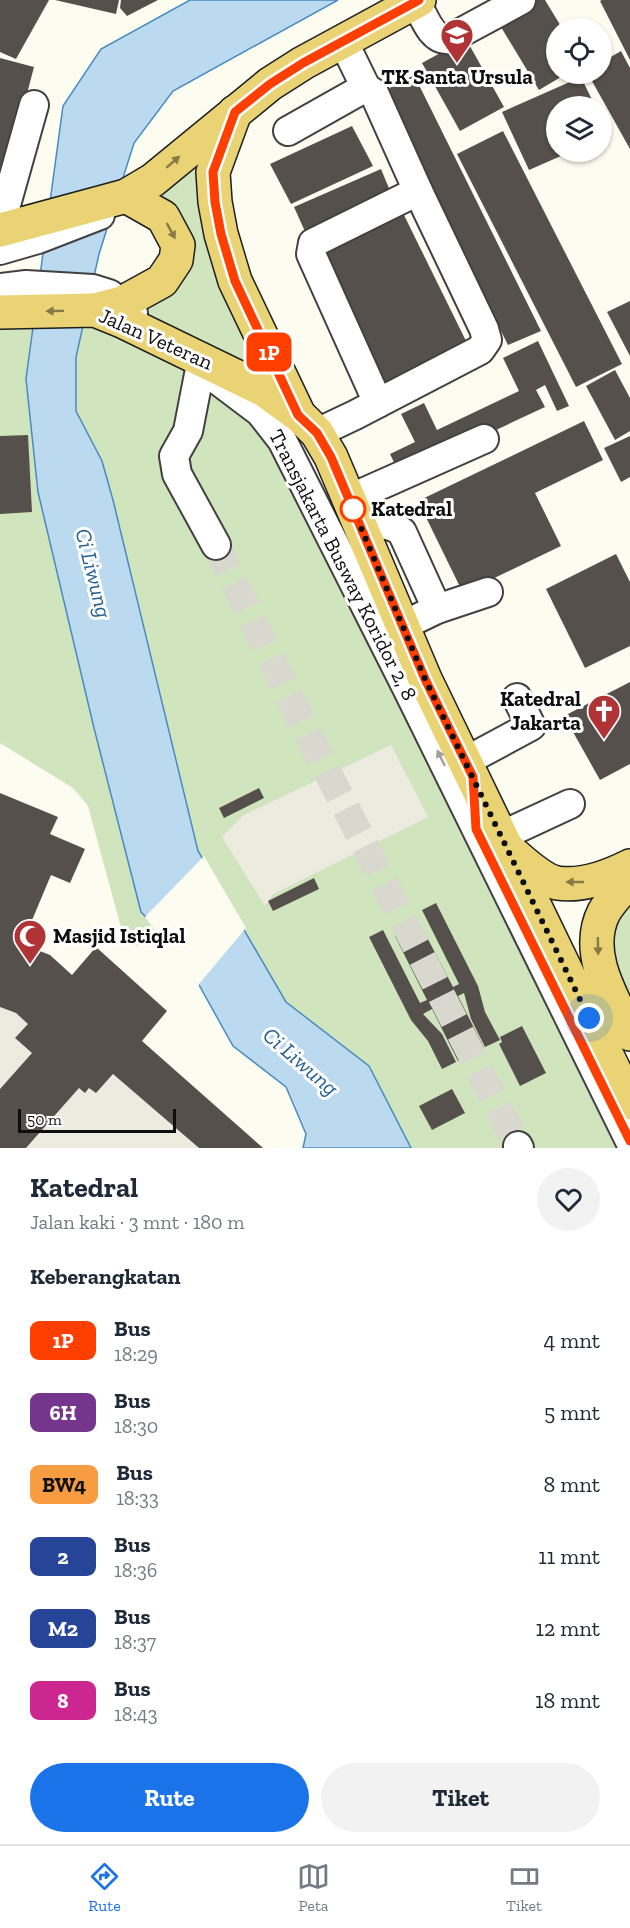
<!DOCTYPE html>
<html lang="id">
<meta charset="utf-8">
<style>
body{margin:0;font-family:"Zilla Slab",serif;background:#f2f2f3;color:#1f2937;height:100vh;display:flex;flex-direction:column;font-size:22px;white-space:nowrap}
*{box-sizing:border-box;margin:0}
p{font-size:20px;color:#747a83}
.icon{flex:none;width:33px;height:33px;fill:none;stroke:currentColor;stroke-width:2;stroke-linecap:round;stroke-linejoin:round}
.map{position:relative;height:1148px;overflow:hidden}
.details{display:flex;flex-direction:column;background:#fff;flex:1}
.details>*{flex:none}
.badge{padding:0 12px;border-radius:9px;font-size:21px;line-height:39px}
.buttons{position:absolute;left:546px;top:18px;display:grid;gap:12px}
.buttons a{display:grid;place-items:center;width:66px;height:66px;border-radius:50%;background:#fff;box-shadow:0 2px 4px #0004;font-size:30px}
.scale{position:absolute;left:18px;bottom:15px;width:158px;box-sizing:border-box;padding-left:6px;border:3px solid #0e0e0e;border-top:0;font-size:16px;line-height:21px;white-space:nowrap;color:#0e0e0e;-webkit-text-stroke:4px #fff;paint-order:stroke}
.you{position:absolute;width:30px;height:30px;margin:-15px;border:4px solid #fff;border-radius:50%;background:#1a73e8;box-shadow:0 0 0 9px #1a73e833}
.map>.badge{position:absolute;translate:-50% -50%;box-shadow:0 0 0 3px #fff}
h2{padding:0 30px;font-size:22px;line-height:54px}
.round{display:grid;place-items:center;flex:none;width:63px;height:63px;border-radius:32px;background:#f2f2f3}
.summary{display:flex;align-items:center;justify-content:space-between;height:102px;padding:0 30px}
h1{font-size:28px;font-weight:700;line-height:45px}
.cta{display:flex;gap:12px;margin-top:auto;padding:12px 30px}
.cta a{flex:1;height:69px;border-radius:36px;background:#1a73e8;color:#fff;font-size:24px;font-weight:700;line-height:69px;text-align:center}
.cta a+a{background:#f2f2f3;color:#1f2937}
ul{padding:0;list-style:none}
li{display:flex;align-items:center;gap:18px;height:72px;padding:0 30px}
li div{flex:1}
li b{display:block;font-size:22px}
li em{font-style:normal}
li .badge{min-width:66px;font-weight:700;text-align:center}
.dock{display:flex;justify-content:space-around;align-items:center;height:84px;border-top:2px solid #e0e1e3;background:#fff;font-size:16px;color:#747a83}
.dock a{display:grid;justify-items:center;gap:3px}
.dock .selected{color:#1a73e8}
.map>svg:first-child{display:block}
</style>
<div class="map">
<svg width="630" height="1148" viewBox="0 0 630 1148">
<rect width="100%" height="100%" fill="#fdfcf1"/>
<g fill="#d0e5be">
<polygon points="235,112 214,168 299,415 260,412 630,1148 411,1148 369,1066 286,1002 198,851 113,500 102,461 76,411 76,357 85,310 176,260 126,196"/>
<polygon points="35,311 26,379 38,492 94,728 141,912 156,927 136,947 120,924 88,806 73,788 0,743 0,312"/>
<polygon points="630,881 630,1034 606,911"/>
</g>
<g fill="#edebe0">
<polygon points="391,745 428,817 273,894 265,906 222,837 244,815"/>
<polygon points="0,1007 16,1013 28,1024 15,1038 32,1053 0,1089"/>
<polygon points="113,1074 199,1148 26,1148 79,1088 85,1093 89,1088 96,1093"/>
</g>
<polygon fill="#bbdaf0" stroke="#498bbf" stroke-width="1.5" points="190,0 338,0 173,91 134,143 99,254 76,357 76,411 102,461 113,500 198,851 286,1002 369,1066 411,1148 303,1148 306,1134 286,1087 233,1046 199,985 156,927 141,912 94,728 38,492 26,379 63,106 101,49"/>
<polygon fill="#fdfcf1" points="204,856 246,928 199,984 199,990 145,917"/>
<g fill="#56504c">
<polygon points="0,0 49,0 16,59 0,52"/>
<polygon points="55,0 119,0 116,14"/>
<polygon points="121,0 158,0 127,16 120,8"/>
<polygon points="525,0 545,0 562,28 556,28 556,74 566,74 539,90 495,17"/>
<polygon points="602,0 630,0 630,60 600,1"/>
<polygon points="466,39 504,107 460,131 422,63"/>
<polygon points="621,51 630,68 630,149 588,74 602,74 602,62"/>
<polygon points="0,58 34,67 4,182 0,181"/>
<polygon points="414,75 541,331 508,345 382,92"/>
<polygon points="581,77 595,106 556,106 556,152 570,152 529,170 502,112"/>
<polygon points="602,122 607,135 602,137"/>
<polygon points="352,126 373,166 291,204 270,164"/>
<polygon points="503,131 622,364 576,387 457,154"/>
<polygon points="381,169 393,198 307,236 294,207"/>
<polygon points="401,209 468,345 381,388 313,252"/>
<polygon points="630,301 630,356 607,312"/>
<polygon points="538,341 569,406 557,411 545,385 536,390 545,407 400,475 390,454 415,442 401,414 424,403 437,430 519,391 503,358"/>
<polygon points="615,370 630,398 630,431 615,440 586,386"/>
<polygon points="584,421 603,460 535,493 561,546 463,593 418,501"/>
<polygon points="28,435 32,512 0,514 0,436"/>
<polygon points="630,436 630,477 621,482 604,448"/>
<polygon points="616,554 630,582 630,646 585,668 546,589"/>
<polygon points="630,682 630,764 600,780 564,716"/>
<polygon points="259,788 264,798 224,818 219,808"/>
<polygon points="0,793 58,817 50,834 85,849 70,883 51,875 22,944 50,955 72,975 96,947 167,1011 142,1041 263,1148 199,1148 113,1074 96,1093 89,1088 85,1093 79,1088 26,1148 0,1148 0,1089 32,1053 15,1038 28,1024 16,1013 0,1007"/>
<polygon points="314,878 319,889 273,911 268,901"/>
<polygon points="436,903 478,986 485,1012 500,1040 485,1047 471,1019 464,993 458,996 484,1048 458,1061 432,1009 423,1014 442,1034 456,1062 442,1069 428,1041 411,1020 369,937 383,930 420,1003 427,1000 395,936 420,924 453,987 459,984 422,910"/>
<polygon points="522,1026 546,1073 520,1086 499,1044 502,1042 500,1037"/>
<polygon points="452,1089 465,1113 432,1130 419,1106"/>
</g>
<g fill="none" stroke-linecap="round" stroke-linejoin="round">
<polyline stroke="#d9d8cf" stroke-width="28" stroke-dasharray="28 14" stroke-linecap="butt" points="216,545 300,718 518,1146"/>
<defs>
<g id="minor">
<path d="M 416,2 C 424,16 431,41 449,39 L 521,0"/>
<polyline points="343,41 366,88"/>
<polyline points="288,131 359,91 366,88 374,93 418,191 484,329 487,340 480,350 355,415 317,433"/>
<polyline points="0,219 2,219 34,105"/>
<polyline points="0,250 38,239 100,215"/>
<polyline points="0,288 26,285 93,289 109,294 122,303 133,313"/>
<polyline points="202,359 188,431 174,456 177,474 216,545"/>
<polyline points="211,375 260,412 282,440 408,690 630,1141"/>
<polyline points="378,403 311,254 313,243 418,191"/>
<polyline points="349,499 484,439"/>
<path d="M 361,528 C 379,525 387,521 402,532 L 437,609"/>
<polyline points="402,626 437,609 488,592"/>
<polyline points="466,761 531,726 517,698"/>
<polyline points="501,836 570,804"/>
<polyline points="518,1146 519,1148"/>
</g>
<g id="major">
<polyline points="235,112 213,172 215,202 221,234 235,281 299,415 317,433 331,457 425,679 630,1103"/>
<polyline points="0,230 126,196 153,180 270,84 303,63 419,0"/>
<polyline points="95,310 122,303 162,281 176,260 178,245 163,217 126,196"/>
<polyline points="0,312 95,310 122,321 264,390 297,414"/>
<path d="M 510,851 C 522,861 541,880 557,883 C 582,887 608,877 630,866"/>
<path d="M 630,880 C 621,890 611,900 604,912 C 583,953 613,999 630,1034"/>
</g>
</defs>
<use href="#minor" stroke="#414141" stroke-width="32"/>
<use href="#major" stroke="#1f1f1f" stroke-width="36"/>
<use href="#minor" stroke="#fff" stroke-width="28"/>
<use href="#major" stroke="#ead374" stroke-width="33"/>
</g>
<defs><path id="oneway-solid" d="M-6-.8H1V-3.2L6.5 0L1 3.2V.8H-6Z" transform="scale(1.5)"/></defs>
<g fill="#877a46">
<use href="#oneway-solid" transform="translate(173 162) rotate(-41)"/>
<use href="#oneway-solid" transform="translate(171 231) rotate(62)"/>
<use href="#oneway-solid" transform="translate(55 311) rotate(179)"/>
<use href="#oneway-solid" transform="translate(575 882) rotate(180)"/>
<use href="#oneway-solid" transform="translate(598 946) rotate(89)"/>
</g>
<use fill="#9f9f9f" href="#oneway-solid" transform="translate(441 758) rotate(-116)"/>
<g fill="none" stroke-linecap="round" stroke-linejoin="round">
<defs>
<polyline id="line" points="419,0 303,63 270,84 235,112 213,172 215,202 221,234 235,281 298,415 317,433 331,457 425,679 473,777 476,829 630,1141"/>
</defs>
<use href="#line" stroke="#fff" stroke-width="14"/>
<use href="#line" stroke="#ff3f00" stroke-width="9"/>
<polyline stroke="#0e0e0e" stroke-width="6" stroke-dasharray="0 10.8" points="353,509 425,679 589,1018"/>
</g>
<defs>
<symbol id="school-pin" viewBox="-11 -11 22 30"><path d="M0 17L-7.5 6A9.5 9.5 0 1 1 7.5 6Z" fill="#b03435" stroke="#fff"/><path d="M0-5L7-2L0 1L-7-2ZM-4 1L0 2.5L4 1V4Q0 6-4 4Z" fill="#fff"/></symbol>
<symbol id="church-pin" viewBox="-11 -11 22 30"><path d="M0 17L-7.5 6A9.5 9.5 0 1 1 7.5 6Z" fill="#b03435" stroke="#fff"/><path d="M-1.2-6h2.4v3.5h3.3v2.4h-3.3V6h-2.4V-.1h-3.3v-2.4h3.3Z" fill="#fff"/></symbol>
<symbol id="mosque-pin" viewBox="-11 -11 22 30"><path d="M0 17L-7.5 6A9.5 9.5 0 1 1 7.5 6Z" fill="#b03435" stroke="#fff"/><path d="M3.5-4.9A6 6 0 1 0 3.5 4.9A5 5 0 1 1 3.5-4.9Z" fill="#fff"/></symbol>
</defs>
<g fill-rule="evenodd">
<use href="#school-pin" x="438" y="16" width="38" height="52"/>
<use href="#church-pin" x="585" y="692" width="38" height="52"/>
<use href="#mosque-pin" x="11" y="917" width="38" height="52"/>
</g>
<circle fill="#fff" stroke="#ff3f00" stroke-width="3" cx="353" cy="509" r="12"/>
<g text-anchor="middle" stroke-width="6" stroke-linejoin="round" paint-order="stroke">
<g font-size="21" font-weight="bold" fill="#0e0e0e" stroke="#fff">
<text x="457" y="84">TK Santa Ursula</text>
<text x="581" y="706" text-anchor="end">Katedral<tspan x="581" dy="24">Jakarta</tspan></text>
<text x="53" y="943" text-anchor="start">Masjid Istiqlal</text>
</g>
<g font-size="21" fill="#0e0e0e" stroke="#fff">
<text transform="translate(156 339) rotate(24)" y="7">Jalan Veteran</text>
<text transform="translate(343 565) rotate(63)" y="7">Transjakarta Busway Koridor 2, 8</text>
</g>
<g font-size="21" font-weight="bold" fill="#0e0e0e" stroke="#fff" text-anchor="start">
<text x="371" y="516">Katedral</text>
</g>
<g font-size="22" font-style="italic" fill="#245e93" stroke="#fff">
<text transform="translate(94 573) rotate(76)" y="8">Ci Liwung</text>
<text transform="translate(301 1061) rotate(41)" y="8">Ci Liwung</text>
</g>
</g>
</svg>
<div class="buttons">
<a><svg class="icon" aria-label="locate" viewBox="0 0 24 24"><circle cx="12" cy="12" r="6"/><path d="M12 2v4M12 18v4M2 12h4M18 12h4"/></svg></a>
<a><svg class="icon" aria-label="layers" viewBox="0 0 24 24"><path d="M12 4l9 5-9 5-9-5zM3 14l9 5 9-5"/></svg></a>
</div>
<div class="scale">50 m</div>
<div class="you" style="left:589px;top:1018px"></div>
<b class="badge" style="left:269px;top:352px;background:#ff3f00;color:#fff">1P</b>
</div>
<section class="details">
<div class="summary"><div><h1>Katedral</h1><p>Jalan kaki · 3 mnt · 180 m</p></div><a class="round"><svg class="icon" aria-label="heart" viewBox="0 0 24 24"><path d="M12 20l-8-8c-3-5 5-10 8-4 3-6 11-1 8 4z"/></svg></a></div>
<h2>Keberangkatan</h2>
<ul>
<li><span class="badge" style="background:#ff3f00;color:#fff">1P</span><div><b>Bus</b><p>18:29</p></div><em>4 mnt</em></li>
<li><span class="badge" style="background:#75358c;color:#fff">6H</span><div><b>Bus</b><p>18:30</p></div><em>5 mnt</em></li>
<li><span class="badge" style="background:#f79c41;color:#111">BW4</span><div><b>Bus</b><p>18:33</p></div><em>8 mnt</em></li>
<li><span class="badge" style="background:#264598;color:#fff">2</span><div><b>Bus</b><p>18:36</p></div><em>11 mnt</em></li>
<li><span class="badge" style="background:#264598;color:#fff">M2</span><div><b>Bus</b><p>18:37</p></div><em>12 mnt</em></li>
<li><span class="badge" style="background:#cc2790;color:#fff">8</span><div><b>Bus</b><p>18:43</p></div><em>18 mnt</em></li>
</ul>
<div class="cta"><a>Rute</a><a>Tiket</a></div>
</section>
<nav class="dock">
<a class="selected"><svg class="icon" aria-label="directions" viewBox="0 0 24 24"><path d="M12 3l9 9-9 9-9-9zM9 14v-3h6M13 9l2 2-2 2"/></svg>Rute</a>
<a><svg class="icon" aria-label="map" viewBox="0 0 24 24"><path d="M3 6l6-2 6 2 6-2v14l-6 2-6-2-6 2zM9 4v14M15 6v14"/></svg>Peta</a>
<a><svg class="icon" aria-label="tickets" viewBox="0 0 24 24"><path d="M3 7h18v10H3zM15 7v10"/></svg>Tiket</a>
</nav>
